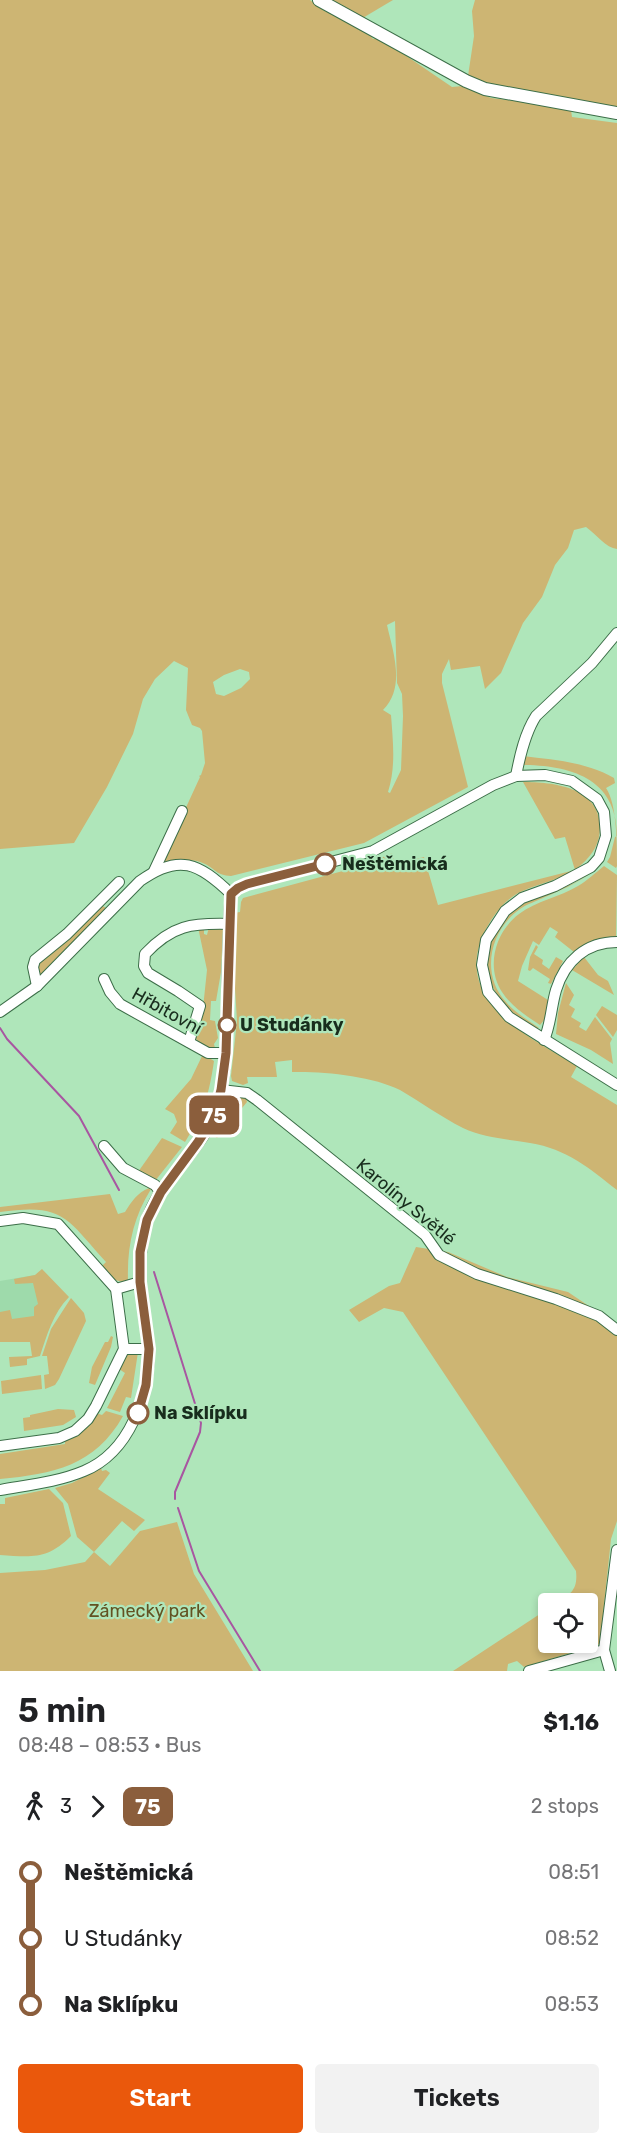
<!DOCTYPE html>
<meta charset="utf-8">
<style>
body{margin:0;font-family:Rubik,sans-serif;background:#f2f2f2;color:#202124;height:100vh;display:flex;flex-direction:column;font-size:22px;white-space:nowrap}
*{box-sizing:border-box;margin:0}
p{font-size:20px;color:#757577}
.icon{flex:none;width:33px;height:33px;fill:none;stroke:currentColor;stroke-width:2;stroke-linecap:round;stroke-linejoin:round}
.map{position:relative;height:1671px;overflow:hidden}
.details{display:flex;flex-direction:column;background:#fff;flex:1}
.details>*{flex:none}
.badge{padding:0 12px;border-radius:9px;font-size:21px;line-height:39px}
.fabs{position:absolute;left:538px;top:1593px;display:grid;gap:12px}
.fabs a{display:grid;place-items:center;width:60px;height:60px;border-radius:6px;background:#fff;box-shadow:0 3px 9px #0003;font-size:30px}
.map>.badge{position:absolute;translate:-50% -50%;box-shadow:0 0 0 3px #fff}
.legs{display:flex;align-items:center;gap:9px;height:66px;padding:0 18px;font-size:20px}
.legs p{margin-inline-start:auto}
.summary{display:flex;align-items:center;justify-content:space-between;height:102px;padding:0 18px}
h1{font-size:33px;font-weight:600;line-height:45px}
.button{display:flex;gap:12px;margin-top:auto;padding:12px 18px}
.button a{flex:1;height:69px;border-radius:6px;background:#ea580c;color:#fff;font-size:24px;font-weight:600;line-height:69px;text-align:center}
.button a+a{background:#f2f2f2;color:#202124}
ul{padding:0 18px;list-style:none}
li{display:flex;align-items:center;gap:21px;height:66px;font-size:22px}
li i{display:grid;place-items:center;width:9px;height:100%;margin:0 8px;background:currentColor}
li i::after{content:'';width:15px;height:15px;margin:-8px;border:4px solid;border-radius:50%;background:#fff}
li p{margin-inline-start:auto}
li:first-child i{background:linear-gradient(#0000 50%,currentColor 0)}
li:last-child i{background:linear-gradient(currentColor 50%,#0000 0)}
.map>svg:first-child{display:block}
</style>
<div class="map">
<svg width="617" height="1671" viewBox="0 0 617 1671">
<rect width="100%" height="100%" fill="#afe6ba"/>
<polygon fill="#9edaab" points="35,1275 48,1326 0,1330 0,1281"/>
<g fill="#cdb573" fill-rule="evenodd">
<path d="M 0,0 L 310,0 L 323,10 L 369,34 L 373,39 L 376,38 L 405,55 L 452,87 L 463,86 L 491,98 L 553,105 L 571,110 L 572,117 L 617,123 L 617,549 C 606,548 596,534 586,527 L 574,530 L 568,548 L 555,565 L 542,597 L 523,623 L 501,673 L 485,689 L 480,666 L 451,670 L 449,659 L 442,674 L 442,683 L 468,787 L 364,843 L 231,876 C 216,875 217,870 205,864 C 190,857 175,861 160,864 L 200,777 L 199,776 L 201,775 L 205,763 L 202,731 L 200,728 L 192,725 L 186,710 L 188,668 L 174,661 L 155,679 L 143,699 L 133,734 L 107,787 L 74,843 L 0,849 ZM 395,621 L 397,683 L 402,694 L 403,716 L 401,770 L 390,793 L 388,792 C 396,767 393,742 391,715 L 383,710 C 406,687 393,652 387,625 ZM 240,669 L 249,672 L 250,679 L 241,688 L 224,696 L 216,694 L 213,682 L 224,675 Z"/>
<polygon points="327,0 393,0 361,19"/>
<polygon points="475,0 617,0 617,108 487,84 468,76 474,36 472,11"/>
<path d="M 523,756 C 555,760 586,762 614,778 L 615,783 L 606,788 C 617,804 617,843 617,866 L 616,868 L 607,862 L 610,857 L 615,837 L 617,836 C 617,778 570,765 521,765 Z"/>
<path d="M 523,782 C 553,782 599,787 600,826 C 600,844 593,854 581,865 C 563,881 535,883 515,895 C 501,904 491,919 484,933 C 452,1002 530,1037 577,1066 L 571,1077 L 617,1105 L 617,1190 C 589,1168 567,1149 530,1143 C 507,1139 484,1138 463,1128 C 441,1117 421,1102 400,1090 C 373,1076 322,1071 292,1072 L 292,1060 L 275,1062 L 277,1077 L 247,1077 L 248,1083 L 243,1085 L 232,1081 L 231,1076 L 237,1021 L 234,972 L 234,913 L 240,912 L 241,902 L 243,898 L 365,865 L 392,853 L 395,864 L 424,857 L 438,905 L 575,870 L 565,837 L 555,839 Z"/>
<path d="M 601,865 C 584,880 566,888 545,897 C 537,901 527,904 520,909 C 490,930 480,974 506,1002 C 515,1013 528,1020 539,1028 L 535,1028 C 525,1021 514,1015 506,1006 C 474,972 486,927 523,904 C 539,894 558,891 574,883 C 584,878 592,869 601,865 Z"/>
<path d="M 604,866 L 617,875 L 616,937 L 591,941 L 574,952 L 555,937 L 558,932 L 550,927 L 539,945 L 533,941 L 522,966 L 518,981 L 548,1000 L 545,1019 L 540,1025 C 526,1016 511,1006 502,992 C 485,966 496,931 519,914 C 536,901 560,897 578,886 C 587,881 595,873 604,866 Z"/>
<polygon points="101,905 106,908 40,976 37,961"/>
<path d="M 198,927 L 204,927 L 204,934 L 207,935 L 209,927 L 223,928 L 221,972 L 216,1001 L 211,1001 L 210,1020 L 215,1021 L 218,1038 L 214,1044 L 215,1048 C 205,1049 199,1044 195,1037 L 203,1008 L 207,970 Z"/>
<polygon points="536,945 538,947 534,954 543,960 542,964 549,969 556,957 563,961 551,984 548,983 550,979 533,968 530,971 528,970 530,957"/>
<polygon points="584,957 598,975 608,981 614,995 572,970"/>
<polygon points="566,983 574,995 569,1005 575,1009 571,1017 581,1023 579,1027 586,1031 595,1017 612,1039 610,1043 613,1064 591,1050 556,1034 558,1013"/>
<polygon points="602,1006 617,1015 617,1030 613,1037 596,1015"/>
<path d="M 203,1054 L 214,1061 C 209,1095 204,1112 185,1142 L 170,1133 L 177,1122 L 174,1114 L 165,1109 L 191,1079 Z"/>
<polygon points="234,1096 246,1098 247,1102 217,1138 210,1132 221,1111 224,1102"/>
<polygon points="162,1138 182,1147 155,1181 138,1172"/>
<path d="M 149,1188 L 151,1189 C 133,1218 127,1247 128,1281 C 113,1283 111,1277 102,1266 L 106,1262 C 66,1218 64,1203 0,1212 L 0,1207 L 110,1194 L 118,1214 L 125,1212 C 132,1201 137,1193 149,1188 Z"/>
<path d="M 416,1247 L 448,1252 L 507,1277 L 568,1292 L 617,1325 L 617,1521 L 611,1539 L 600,1644 L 524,1667 L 517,1661 L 508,1664 L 507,1671 L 453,1671 L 549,1608 L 549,1642 L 588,1642 L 588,1604 L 556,1603 C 571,1594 578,1590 576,1571 L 403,1312 L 384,1308 L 359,1322 L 349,1310 L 389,1286 L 400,1283 Z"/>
<path d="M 42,1269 L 69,1297 C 53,1313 47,1335 40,1356 L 27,1359 L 27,1365 L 10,1367 L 9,1357 L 32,1356 L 30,1342 L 0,1342 L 0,1312 L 10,1310 L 12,1319 L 34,1316 L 34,1307 L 38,1304 L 33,1283 L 15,1284 L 14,1279 L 35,1275 Z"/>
<polygon points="71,1298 84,1313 86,1321 59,1379 55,1385 45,1389 44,1375 49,1374 47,1356 42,1356 51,1329"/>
<polygon points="111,1336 113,1337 111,1347 95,1385 89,1383 92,1367 105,1342 108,1342"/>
<polygon points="138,1352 131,1398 126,1397 120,1412 107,1408 125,1373 119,1369 126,1354"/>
<polygon points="41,1375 42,1389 2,1394 1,1381"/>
<polygon points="58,1409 74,1410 76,1417 63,1425 24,1431 23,1418 30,1417 30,1415"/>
<path d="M 106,1411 L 123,1416 C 95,1466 53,1474 0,1479 L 0,1454 L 65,1444 L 65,1438 L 96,1413 L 102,1415 Z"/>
<polygon points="101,1468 102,1471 106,1470 110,1473 98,1489 145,1520 134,1531 122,1521 94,1552 110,1566 140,1531 177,1522 194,1574 253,1671 0,1671 0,1573 45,1570 85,1562 94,1552 77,1537 68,1504 55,1488 72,1483"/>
<path d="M 49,1489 L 63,1503 L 71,1536 C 47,1560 32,1557 0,1555 L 0,1504 L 5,1504 L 5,1498 Z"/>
</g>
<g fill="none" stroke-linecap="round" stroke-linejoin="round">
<g stroke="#a856a1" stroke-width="2">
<polyline points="0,1028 7,1039 79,1116 119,1190"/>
<polyline points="154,1272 201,1423 200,1432 175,1492 175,1499"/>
<polyline points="178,1508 199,1571 260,1671"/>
</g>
<defs>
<g id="minor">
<path d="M 516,776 C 520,755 525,733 536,716 L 592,663 L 617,633"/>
<polyline points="154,871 182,811"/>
<polyline points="231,894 238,888 247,884 373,851 493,785 516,776 545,775 572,781 597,799 604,812 606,836 599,858 591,867 555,886 522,898 505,911 486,940 482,965 488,992 509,1017 617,1085"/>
<polyline points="104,979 110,992 120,1004 208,1053 226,1053"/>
<polyline points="37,986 33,967 35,960 67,934 119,882"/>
<path d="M 0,1012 L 37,986 L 140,881 C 179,853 199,863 231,894"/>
<path d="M 544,1040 C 551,1024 551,1007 556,990 C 565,961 586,942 617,942"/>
<path d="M 189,1042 L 200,1006 L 178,991 L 148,973 L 144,966 L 145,954 C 172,925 192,923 229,924"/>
<polyline points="221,1090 247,1093 257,1100 425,1235 439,1255 477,1274 556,1299 599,1316 617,1330"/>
<polyline points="104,1146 123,1168 155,1185 161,1193"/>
<polyline points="0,1221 23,1218 58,1224 116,1289 124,1349 96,1406 88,1419 75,1431 59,1438 0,1446"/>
<polyline points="116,1289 140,1282"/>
<polyline points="124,1349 149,1349"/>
<path d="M 0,1490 C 28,1485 58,1482 84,1471 C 130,1452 149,1396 149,1349 C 149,1341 146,1331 145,1322 C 140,1285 137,1260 146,1223 C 157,1182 198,1155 214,1116 C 227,1082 226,1044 227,1008 C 227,982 228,956 229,930 C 230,918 229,906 231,894"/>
<polyline points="604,1650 610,1671"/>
<polyline points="529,1671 604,1650 617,1550"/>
</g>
<polyline id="tertiary" points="319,0 466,81 485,89 617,113"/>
</defs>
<use href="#minor" stroke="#3c6e48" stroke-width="12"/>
<use href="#tertiary" stroke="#3c6e48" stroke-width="14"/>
<use href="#minor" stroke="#fff" stroke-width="10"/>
<use href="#tertiary" stroke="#fff" stroke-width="12"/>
</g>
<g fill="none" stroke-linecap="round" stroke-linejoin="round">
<defs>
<polyline id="line-1" points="138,1413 146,1385 149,1349 140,1282 140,1252 147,1220 161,1192 198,1142 214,1117 221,1090 226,1053 231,894 238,888 247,884 325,864"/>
</defs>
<use href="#line-1" stroke="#fff" stroke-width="14"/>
<use href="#line-1" stroke="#8b5e3c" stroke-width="9"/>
</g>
<g fill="#fff" stroke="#8b5e3c" stroke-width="3">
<circle cx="325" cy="864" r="10"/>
<circle cx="227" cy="1025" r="8"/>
<circle cx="138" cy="1413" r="10"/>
</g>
<g text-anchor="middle" stroke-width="4.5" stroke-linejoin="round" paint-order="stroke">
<g font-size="18" font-weight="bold" fill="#182d1d" stroke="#afe6ba" text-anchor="start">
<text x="342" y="870">Neštěmická</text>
<text x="240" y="1031">U Studánky</text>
<text x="154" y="1419">Na Sklípku</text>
</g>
<g font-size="18" fill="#182d1d" stroke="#afe6ba">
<text transform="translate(167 1011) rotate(29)" y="6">Hřbitovní</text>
<text transform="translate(406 1202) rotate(40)" y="6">Karolíny Světlé</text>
</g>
<g font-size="18" fill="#635222" stroke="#afe6ba">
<text x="147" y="1617">Zámecký park</text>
</g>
</g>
</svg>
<div class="fabs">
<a><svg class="icon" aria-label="locate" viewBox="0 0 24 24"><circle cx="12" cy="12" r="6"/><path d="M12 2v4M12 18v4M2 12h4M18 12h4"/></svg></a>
</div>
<b class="badge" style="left:214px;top:1115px;background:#8b5e3c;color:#fff">75</b>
</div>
<section class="details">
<div class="summary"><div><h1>5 min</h1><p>08:48 – 08:53 · Bus</p></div><b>$1.16</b></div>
<div class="legs"><svg class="icon" aria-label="walk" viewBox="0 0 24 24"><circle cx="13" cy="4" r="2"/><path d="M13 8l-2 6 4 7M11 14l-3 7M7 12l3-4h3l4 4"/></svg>3<svg class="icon" aria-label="forward" viewBox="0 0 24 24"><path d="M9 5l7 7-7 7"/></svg><b class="badge" style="background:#8b5e3c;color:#fff">75</b><p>2 stops</p></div>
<ul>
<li><i style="color:#8b5e3c"></i><b>Neštěmická</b><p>08:51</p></li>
<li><i style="color:#8b5e3c"></i><span>U Studánky</span><p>08:52</p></li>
<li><i style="color:#8b5e3c"></i><b>Na Sklípku</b><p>08:53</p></li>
</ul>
<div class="button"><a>Start</a><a>Tickets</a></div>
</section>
